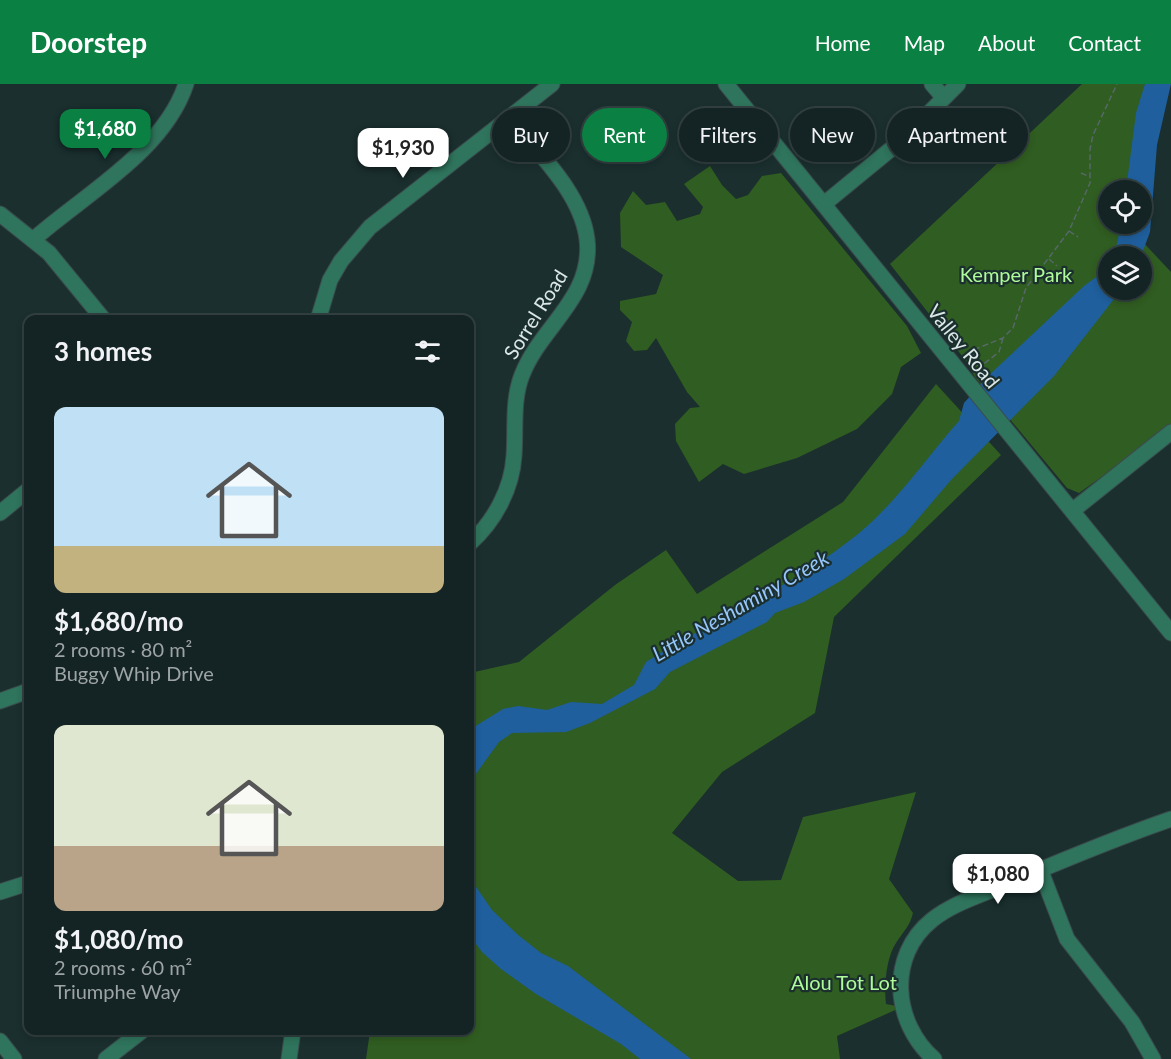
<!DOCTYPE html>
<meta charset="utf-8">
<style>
:root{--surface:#142323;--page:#212f30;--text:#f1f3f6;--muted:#9da4a6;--line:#334041;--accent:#0b8043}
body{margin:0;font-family:Lato,sans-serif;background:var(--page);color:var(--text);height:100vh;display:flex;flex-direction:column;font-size:22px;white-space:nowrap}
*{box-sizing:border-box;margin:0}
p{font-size:20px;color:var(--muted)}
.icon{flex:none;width:33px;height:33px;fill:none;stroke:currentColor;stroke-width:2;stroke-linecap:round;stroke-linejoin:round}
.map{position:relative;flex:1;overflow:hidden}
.panel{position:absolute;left:24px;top:231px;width:450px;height:720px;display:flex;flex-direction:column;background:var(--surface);border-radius:12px;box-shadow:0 3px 9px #0003,0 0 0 2px var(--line)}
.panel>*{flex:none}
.guide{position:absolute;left:492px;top:24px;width:570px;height:54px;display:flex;gap:12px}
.controls{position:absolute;left:1098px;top:96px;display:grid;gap:12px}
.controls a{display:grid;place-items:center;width:54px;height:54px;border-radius:50%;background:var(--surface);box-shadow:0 3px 9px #0003,0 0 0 2px var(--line);font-size:30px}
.price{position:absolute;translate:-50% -51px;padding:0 14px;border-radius:12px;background:#fff;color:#222;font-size:20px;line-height:39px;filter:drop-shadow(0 2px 3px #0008)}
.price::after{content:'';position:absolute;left:50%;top:36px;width:18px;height:14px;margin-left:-9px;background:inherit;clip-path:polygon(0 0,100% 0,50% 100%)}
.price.on{background:var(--accent);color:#fff}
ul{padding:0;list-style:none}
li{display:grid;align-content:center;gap:12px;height:318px;padding:0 30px}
li span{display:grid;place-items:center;height:186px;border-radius:12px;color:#555}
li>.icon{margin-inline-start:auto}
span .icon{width:108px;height:108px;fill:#fffc;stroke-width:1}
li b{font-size:26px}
h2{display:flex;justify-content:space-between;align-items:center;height:72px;padding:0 30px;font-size:26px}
.pill{padding:0 21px;border-radius:27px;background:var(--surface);box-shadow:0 3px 9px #0003,0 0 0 2px var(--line);font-size:21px;line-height:54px}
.pill.on{background:var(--accent);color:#fff}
header{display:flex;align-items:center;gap:36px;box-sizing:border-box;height:84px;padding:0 30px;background:var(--accent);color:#fff}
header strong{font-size:28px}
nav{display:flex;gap:33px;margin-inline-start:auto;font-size:21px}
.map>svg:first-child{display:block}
.green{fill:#305d21;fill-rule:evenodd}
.water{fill:#1f5f9d}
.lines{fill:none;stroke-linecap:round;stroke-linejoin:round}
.minor-casing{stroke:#3a4d4d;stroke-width:17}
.path{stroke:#566868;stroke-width:1.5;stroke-dasharray:6 3;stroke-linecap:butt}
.minor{stroke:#2f745c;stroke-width:15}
.labels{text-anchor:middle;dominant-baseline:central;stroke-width:4.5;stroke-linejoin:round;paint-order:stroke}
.park-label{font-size:20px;fill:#affb99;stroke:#1b2f2f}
.street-label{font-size:20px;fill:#dce8e8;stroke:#1b2f2f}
.water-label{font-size:21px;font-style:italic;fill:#97c6fa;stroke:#1b2f2f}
</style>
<header>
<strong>Doorstep</strong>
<nav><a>Home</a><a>Map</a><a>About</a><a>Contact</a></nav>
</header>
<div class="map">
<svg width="1171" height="975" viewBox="0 0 1171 975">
<rect width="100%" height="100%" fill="#1b2f2f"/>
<!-- green -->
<path class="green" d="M 1082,0 L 1170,0 L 1158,23 L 1140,155 L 1171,188 L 1171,343 L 1079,409 L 1067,404 L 975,293 L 966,277 L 890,180 ZM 1108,106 L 1142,106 L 1142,140 L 1108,140 ZM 1108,172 L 1142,172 L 1142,206 L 1108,206 Z
M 710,82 L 722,101 L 736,115 L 748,111 L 762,92 L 781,89 L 907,242 L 921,269 L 901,283 L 892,310 L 857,345 L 797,374 L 744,390 L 723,380 L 699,398 L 676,357 L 675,340 L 690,324 L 700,323 L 687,308 L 656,254 L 647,266 L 634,267 L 626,257 L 632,238 L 620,226 L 620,217 L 656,210 L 663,191 L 621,163 L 620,129 L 633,107 L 646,121 L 665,118 L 677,137 L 700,130 L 703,123 L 684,100 Z
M 936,300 L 1001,371 L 834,533 L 815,629 L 722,688 L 672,749 L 738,797 L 781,796 L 803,733 L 916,708 L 889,795 L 913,829 C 910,842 903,848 896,859 C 886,874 884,902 886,920 L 902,923 L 837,952 L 840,975 L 366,975 L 370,947 L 470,946 L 470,589 L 519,578 L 615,501 L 666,466 L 697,510 L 843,418 Z"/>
<!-- water -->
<path class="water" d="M 1145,0 L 1171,0 L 1157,61 L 1150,148 L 1141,172 L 1111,172 L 1117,160 L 1121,140 L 1142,140 L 1142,106 L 1126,106 L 1136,29 Z
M 1108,177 L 1108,206 L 1121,206 L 1054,292 L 951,396 L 905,450 L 844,495 L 804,518 L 775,529 L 767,538 L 670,588 L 655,605 L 590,639 L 566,648 L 512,649 L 499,658 L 470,698 L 470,649 L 474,643 L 503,625 L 518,622 L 547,626 L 571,618 L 602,620 L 634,601 L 646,578 C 716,534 794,502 858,450 C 897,418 926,374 959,337 L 964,319 L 987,293 L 1084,202 L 1103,188 Z
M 470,794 L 492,826 L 517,850 L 541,869 L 568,882 L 691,975 L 640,975 L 621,960 L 536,910 L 501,885 L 482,868 L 470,852 Z"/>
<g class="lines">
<defs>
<path id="minor" d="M 726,0 L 1171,549
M 932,0 L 944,14
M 824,120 L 902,56 L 958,0
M 0,130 L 49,169 L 104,236
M 34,155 C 85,110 164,67 186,0
M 318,236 L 330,196 L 341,177 L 370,143 L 552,0
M 1072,427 L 1171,348
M 0,429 L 28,406
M 470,459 C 494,438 512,405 514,372 C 516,345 512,316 522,291 C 541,242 594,213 587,155 C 581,108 537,68 509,33
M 0,617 L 28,607
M 1040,785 L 1067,855 L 1132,938 L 1153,975
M 0,808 L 28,799
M 0,957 L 14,975
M 106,975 L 143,946
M 289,975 L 293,946
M 934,975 C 893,939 887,872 932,836 C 952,820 978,812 1002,802 C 1058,778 1113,755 1171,735"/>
</defs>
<!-- minor casing -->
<use href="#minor" class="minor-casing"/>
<!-- path -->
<path class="path" d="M 1081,89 L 1090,93
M 1069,147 L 1078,153
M 1049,175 L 1057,182
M 1003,254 L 999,268 L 981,282 L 976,281 L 968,273 L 978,264 L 1003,254 L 1013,244 L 1026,204 L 1069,147 L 1090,99 L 1090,65 L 1093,51 L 1117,0"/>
<!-- minor -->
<use href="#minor" class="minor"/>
</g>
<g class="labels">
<!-- park labels -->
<g class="park-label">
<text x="1016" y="190">Kemper Park</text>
<text x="844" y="898">Alou Tot Lot</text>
</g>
<!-- street labels -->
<g class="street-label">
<text transform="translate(535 230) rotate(-58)">Sorrel Road</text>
<text transform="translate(964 262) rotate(51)">Valley Road</text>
</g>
<!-- water labels -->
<g class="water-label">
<text transform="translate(740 521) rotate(-30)">Little Neshaminy Creek</text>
</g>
</g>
</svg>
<div class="controls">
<a><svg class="icon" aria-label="locate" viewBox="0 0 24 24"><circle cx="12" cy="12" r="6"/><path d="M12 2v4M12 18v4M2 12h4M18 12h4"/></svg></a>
<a><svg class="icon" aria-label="layers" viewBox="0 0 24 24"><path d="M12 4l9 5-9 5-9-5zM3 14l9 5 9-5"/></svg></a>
</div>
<b class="price on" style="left:105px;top:76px">$1,680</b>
<b class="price" style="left:403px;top:95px">$1,930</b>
<b class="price" style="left:998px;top:821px">$1,080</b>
<div class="guide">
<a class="pill">Buy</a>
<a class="pill on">Rent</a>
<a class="pill">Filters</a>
<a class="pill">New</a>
<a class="pill">Apartment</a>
</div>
<section class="panel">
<h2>3 homes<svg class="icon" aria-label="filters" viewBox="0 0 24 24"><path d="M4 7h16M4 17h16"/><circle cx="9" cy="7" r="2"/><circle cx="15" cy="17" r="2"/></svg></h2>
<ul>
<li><span style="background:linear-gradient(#bfe0f5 75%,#c2b280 0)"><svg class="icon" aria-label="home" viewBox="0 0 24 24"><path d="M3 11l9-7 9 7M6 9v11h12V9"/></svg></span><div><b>$1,680/mo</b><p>2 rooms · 80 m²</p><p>Buggy Whip Drive</p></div></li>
<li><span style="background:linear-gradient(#dfe7d0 65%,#b9a48a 0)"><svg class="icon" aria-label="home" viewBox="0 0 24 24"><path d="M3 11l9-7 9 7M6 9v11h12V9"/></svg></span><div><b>$1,080/mo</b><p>2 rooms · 60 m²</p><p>Triumphe Way</p></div></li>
</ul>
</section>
</div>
